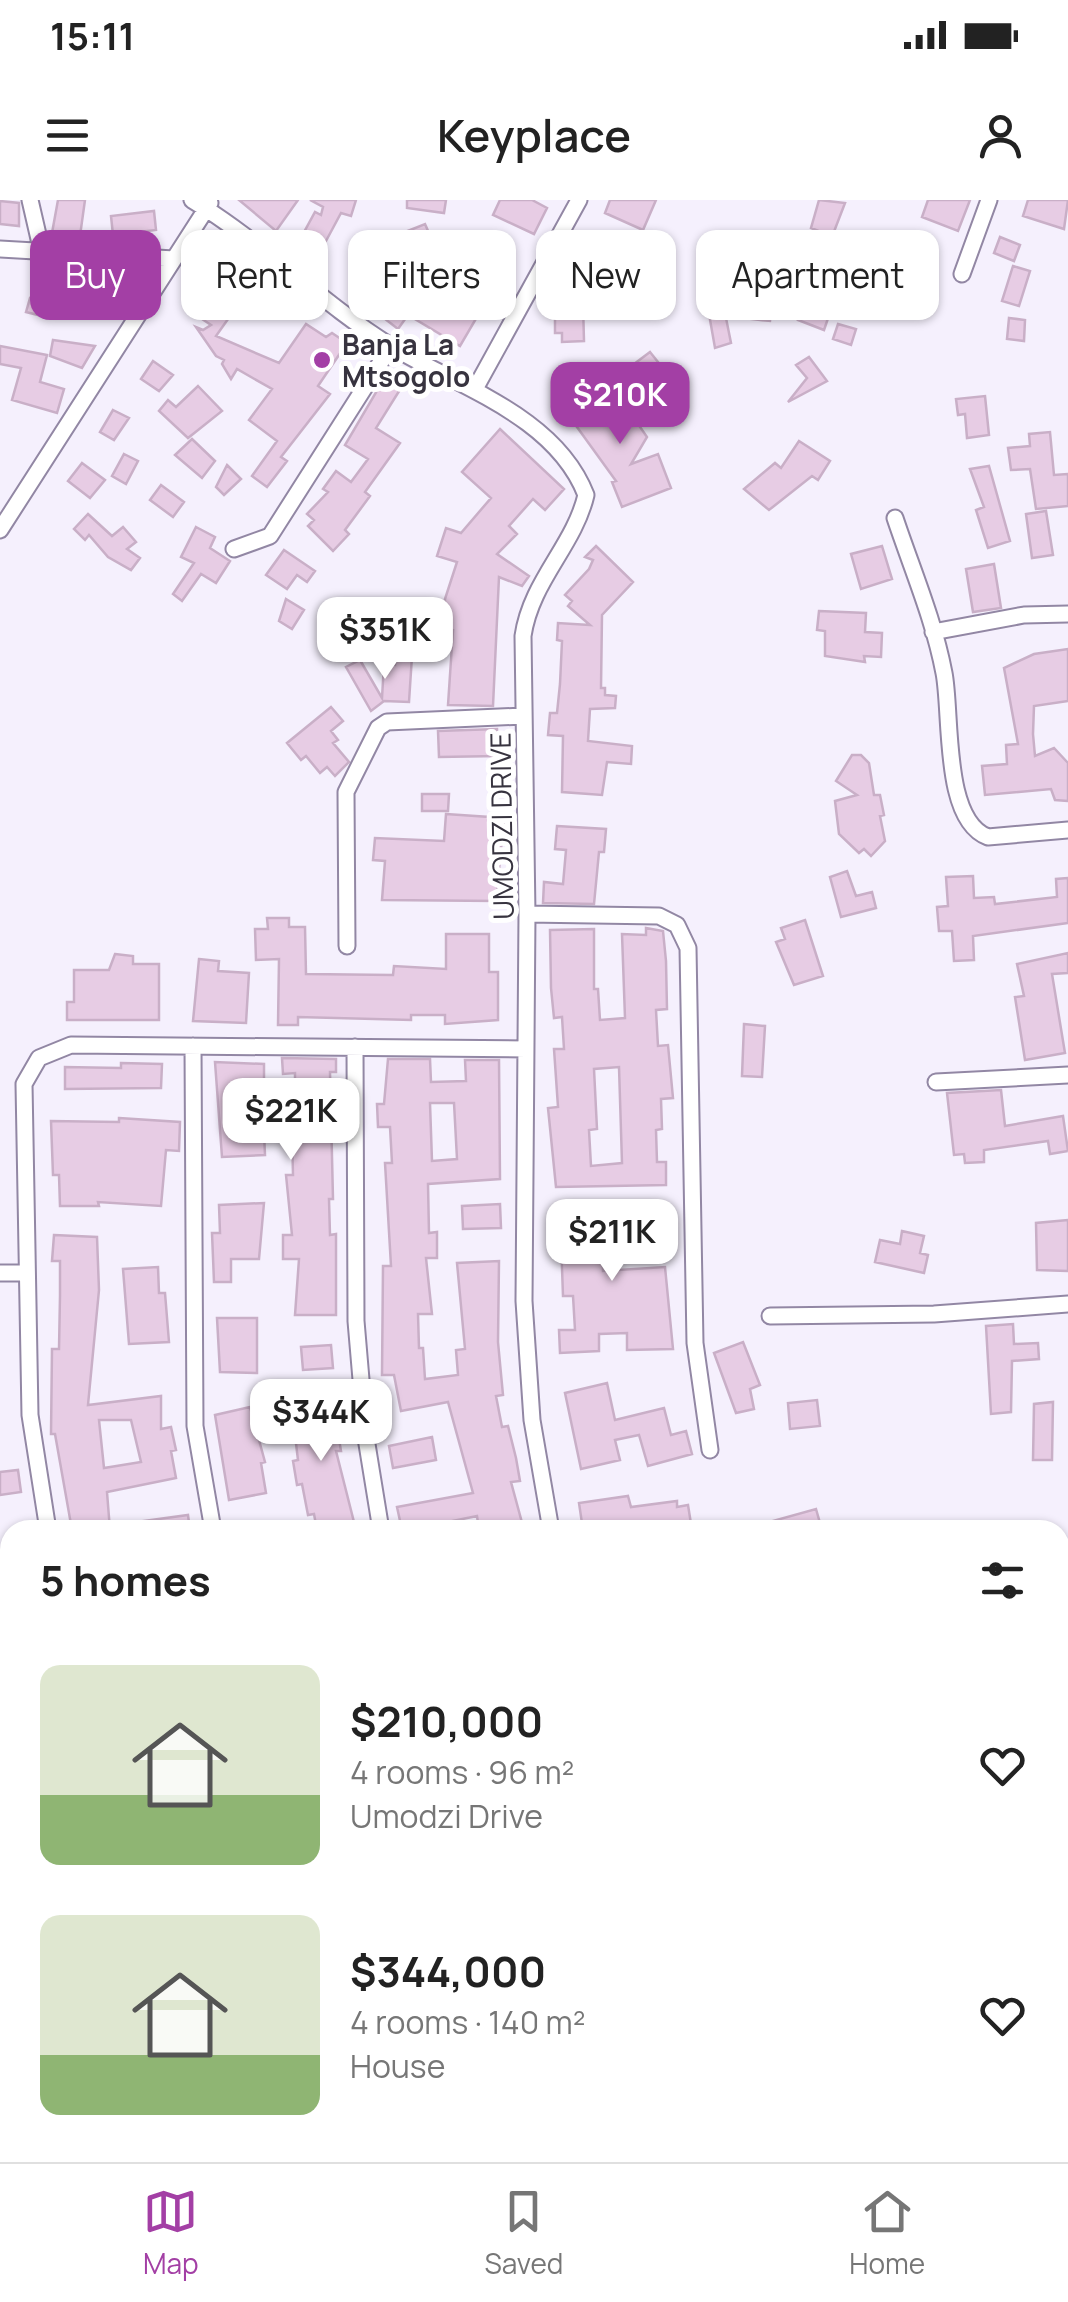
<!DOCTYPE html>
<meta charset="utf-8">
<style>
:root{--surface:#fff;--page:#f6f6f6;--text:#222;--muted:#767676;--line:#e0e0e0;--accent:#a33fa5}
body{margin:0;font-family:Manrope,sans-serif;background:var(--page);color:var(--text);height:100vh;display:flex;flex-direction:column;font-size:38px;white-space:nowrap}
*{box-sizing:border-box;margin:0}
p{font-size:32px;color:var(--muted)}
.icon{flex:none;width:55px;height:55px;fill:none;stroke:currentColor;stroke-width:2;stroke-linecap:round;stroke-linejoin:round}
.map{position:relative;flex:1;overflow:hidden}
.panel{position:absolute;left:0px;top:1320px;width:1070px;height:642px;display:flex;flex-direction:column;background:var(--surface);border-radius:30px 30px 0 0;box-shadow:0 2px 8px #0004}
.panel>*{flex:none}
.guide{position:absolute;left:30px;top:30px;width:1010px;height:90px;display:flex;gap:20px}
.price{position:absolute;translate:-50% -85px;padding:0 22px;border-radius:20px;background:#fff;color:#222;font-size:32px;line-height:65px;filter:drop-shadow(0 2px 5px #0008)}
.price::after{content:'';position:absolute;left:50%;top:60px;width:30px;height:22px;margin-left:-15px;background:inherit;clip-path:polygon(0 0,100% 0,50% 100%)}
.price.selected{background:var(--accent);color:#fff}
ul{padding:0;list-style:none}
li{display:flex;align-items:center;gap:30px;height:250px;padding:0 40px}
li span{display:grid;place-items:center;flex:none;width:280px;height:200px;border-radius:20px;color:#555}
li>.icon{margin-inline-start:auto}
span .icon{width:120px;height:120px;fill:#fffc;stroke-width:1}
li b{font-size:42px}
h2{display:flex;justify-content:space-between;align-items:center;height:120px;padding:0 40px;font-size:42px}
.pill{padding:0 35px;border-radius:20px;background:var(--surface);box-shadow:0 2px 8px #0004;font-size:35px;line-height:90px}
.pill.selected{background:var(--accent);color:#fff}
.status{display:flex;justify-content:space-between;align-items:center;height:70px;padding:0 50px;background:var(--surface);direction:ltr}
.status svg{height:28px;fill:currentColor}
header{display:flex;justify-content:space-between;align-items:center;height:130px;padding:0 40px;background:var(--surface);font-size:45px;font-weight:600}
.dock{display:flex;justify-content:space-around;align-items:center;height:140px;border-top:2px solid var(--line);background:var(--surface);font-size:28px;color:var(--muted)}
.dock a{display:grid;justify-items:center;gap:5px}
.dock .selected{color:var(--accent)}
.map>svg:first-child{display:block}
.green{fill:#b8ccbf}
.building{fill:#e7cce4;stroke:#c9afc7;stroke-width:2.5;fill-rule:evenodd}
.lines{fill:none;stroke-linecap:round;stroke-linejoin:round}
.minor-casing{stroke:#9287a4;stroke-width:19}
.minor{stroke:#fff;stroke-width:15}
.poi-dot{fill:#a33fa5;stroke:#fff;stroke-width:4}
.labels{text-anchor:middle;dominant-baseline:central;stroke-width:10;stroke-linejoin:round;paint-order:stroke}
.poi-label{font-size:28px;font-weight:bold;fill:#37333f;stroke:#fff;text-anchor:start}
.street-label{font-size:28px;fill:#37333f;stroke:#fff}
</style>
<div class="status"><b>15:11</b><svg viewBox="0 0 49 12"><path d="M0 12V9h3v3zM5 12V6h3v6zM10 12V3h3v9zM15 12V0h3v12zM26 1h20v11H26zM47 4h2v5h-2z"/></svg></div>
<header><svg class="icon" aria-label="menu" viewBox="0 0 24 24"><path d="M4 6h16M4 12h16M4 18h16"/></svg>Keyplace<svg class="icon" aria-label="person" viewBox="0 0 24 24"><circle cx="12" cy="8" r="4"/><path d="M4 21q1-7 8-7t8 7"/></svg></header>
<div class="map">
<svg width="1068" height="1962" viewBox="0 0 1068 1962">
<rect width="100%" height="100%" fill="#f5f0fd"/>
<!-- green -->
<path class="green" d="M 274,1953 L 430,1953 L 425,1962 L 283,1962 Z"/>
<!-- building -->
<path class="building" d="M 58,0 L 85,0 L 80,36 L 52,33 Z
M 239,0 L 298,0 L 276,31 Z
M 310,0 L 356,0 L 351,16 L 341,13 L 319,54 L 297,45 L 315,12 L 321,15 L 323,7 Z
M 407,0 L 446,0 L 444,13 L 407,8 Z
M 500,0 L 532,0 L 547,8 L 534,34 L 493,15 Z
M 610,0 L 656,0 L 643,30 L 605,13 Z
M 819,0 L 845,3 L 830,42 L 851,51 L 824,130 L 798,120 L 806,101 L 800,97 L 806,79 L 810,81 L 822,55 L 813,52 L 821,32 L 811,28 Z
M 928,0 L 970,0 L 958,31 L 922,17 Z
M 1028,0 L 1068,0 L 1064,29 L 1023,16 Z
M 0,1 L 19,3 L 19,26 L 0,24 Z
M 154,11 L 156,30 L 113,35 L 111,16 Z
M 425,24 L 439,56 L 413,66 L 400,34 Z
M 1000,37 L 1020,45 L 1014,61 L 994,53 Z
M 371,42 L 403,70 L 397,72 L 435,100 L 440,93 L 463,106 L 479,83 L 502,98 L 490,116 L 481,110 L 460,146 L 408,115 L 398,129 L 380,115 L 398,92 L 396,87 L 360,55 Z
M 224,44 L 261,75 L 246,95 L 227,83 L 215,102 L 195,89 Z
M 646,45 L 652,102 L 616,105 L 611,48 Z
M 735,48 L 754,51 L 755,74 L 738,78 Z
M 921,50 L 936,55 L 920,115 L 893,110 L 896,71 L 912,74 Z
M 1013,66 L 1030,71 L 1019,106 L 1002,101 Z
M 43,91 L 57,95 L 50,118 L 26,112 L 30,98 L 40,101 Z
M 754,94 L 773,95 L 770,121 L 751,119 Z
M 204,103 L 224,117 L 233,112 L 216,136 L 279,163 L 306,124 L 326,137 L 332,133 L 347,143 L 318,186 L 330,194 L 281,257 L 287,261 L 267,287 L 252,276 L 277,241 L 249,220 L 272,189 L 237,169 L 231,179 L 222,164 L 224,160 L 216,156 L 196,127 L 203,130 L 211,125 L 196,115 Z
M 555,104 L 583,104 L 584,141 L 562,142 L 562,133 L 555,133 Z
M 716,104 L 725,113 L 731,143 L 715,148 L 709,114 L 716,113 Z
M 1009,118 L 1025,120 L 1024,141 L 1007,139 Z
M 838,124 L 856,129 L 851,145 L 833,139 Z
M 53,140 L 95,146 L 82,168 L 50,156 Z
M 0,146 L 47,155 L 40,182 L 64,189 L 57,213 L 12,200 L 21,168 L 0,164 Z
M 650,152 L 662,167 L 646,180 L 634,164 Z
M 809,157 L 827,181 L 788,202 L 807,178 L 796,165 Z
M 153,161 L 173,175 L 159,191 L 141,179 Z
M 385,177 L 401,188 L 376,228 L 400,243 L 365,292 L 370,296 L 345,330 L 349,334 L 333,351 L 308,326 L 314,320 L 307,314 L 328,292 L 323,289 L 336,271 L 351,282 L 368,259 L 345,245 Z
M 615,182 L 623,211 L 627,208 L 647,237 L 631,264 L 658,254 L 671,288 L 622,307 L 612,282 L 616,281 L 569,216 Z
M 198,186 L 222,211 L 188,238 L 159,211 L 168,200 L 176,207 Z
M 985,196 L 989,235 L 967,238 L 965,214 L 958,215 L 956,199 Z
M 113,210 L 129,218 L 114,240 L 100,232 Z
M 500,229 L 564,289 L 545,310 L 533,299 L 509,326 L 517,334 L 497,354 L 529,376 L 522,386 L 499,377 L 493,506 L 448,505 L 453,430 L 444,429 L 445,399 L 457,362 L 437,356 L 446,328 L 461,333 L 491,298 L 462,272 Z
M 1050,232 L 1054,275 L 1068,274 L 1068,306 L 1036,309 L 1030,269 L 1011,270 L 1008,248 L 1030,246 L 1029,234 Z
M 192,239 L 215,261 L 202,278 L 175,255 Z
M 799,241 L 830,261 L 818,280 L 812,276 L 769,310 L 744,289 L 775,263 L 781,268 Z
M 124,254 L 138,261 L 126,284 L 112,276 Z
M 82,263 L 105,280 L 90,298 L 68,281 Z
M 227,265 L 241,279 L 224,295 L 216,287 Z
M 989,266 L 1010,341 L 988,348 L 976,310 L 984,307 L 970,269 Z
M 161,285 L 184,302 L 173,317 L 150,300 Z
M 1046,311 L 1053,355 L 1032,358 L 1026,314 Z
M 88,314 L 112,336 L 123,327 L 136,342 L 127,349 L 140,358 L 131,370 L 108,357 L 89,335 L 85,340 L 74,329 Z
M 196,327 L 215,337 L 210,348 L 230,361 L 216,383 L 201,374 L 182,401 L 173,394 L 194,363 L 181,357 Z
M 596,346 L 633,382 L 602,415 L 601,488 L 605,488 L 605,495 L 616,496 L 615,508 L 590,509 L 588,541 L 632,546 L 631,564 L 607,562 L 602,595 L 562,592 L 563,536 L 548,535 L 550,513 L 557,513 L 560,484 L 562,441 L 557,440 L 558,423 L 590,425 L 568,406 L 572,401 L 565,395 L 589,369 L 593,360 L 585,357 Z
M 882,346 L 892,379 L 861,389 L 851,354 Z
M 284,350 L 315,371 L 307,382 L 297,375 L 287,389 L 266,375 Z
M 994,364 L 1001,408 L 973,412 L 966,369 Z
M 286,399 L 304,410 L 292,429 L 279,421 Z
M 819,411 L 866,413 L 865,432 L 882,433 L 881,457 L 864,456 L 865,462 L 825,456 L 825,431 L 817,430 Z
M 1068,449 L 1068,501 L 1034,506 L 1033,534 L 1035,556 L 1054,548 L 1068,563 L 1068,601 L 1055,600 L 1051,589 L 985,595 L 982,566 L 1007,564 L 1006,545 L 1018,544 L 1004,468 L 1034,454 Z
M 396,455 L 412,456 L 409,502 L 384,501 L 371,511 L 346,467 L 360,460 L 382,498 L 384,464 L 395,465 Z
M 331,507 L 343,521 L 331,531 L 338,540 L 333,543 L 349,562 L 335,576 L 327,567 L 320,573 L 306,556 L 301,560 L 287,543 Z
M 497,529 L 498,556 L 439,557 L 438,531 Z
M 852,555 L 861,555 L 869,563 L 874,595 L 880,595 L 884,615 L 880,616 L 885,641 L 871,656 L 864,649 L 859,653 L 839,634 L 835,601 L 857,595 L 836,581 Z
M 422,594 L 449,594 L 448,611 L 422,611 Z
M 446,614 L 504,618 L 496,701 L 382,700 L 385,661 L 373,660 L 375,638 L 444,641 Z
M 557,626 L 606,629 L 604,652 L 599,652 L 594,704 L 543,703 L 544,682 L 563,684 L 566,650 L 555,649 Z
M 847,671 L 856,696 L 872,692 L 876,708 L 841,717 L 830,677 Z
M 973,676 L 974,698 L 994,697 L 995,704 L 1057,697 L 1056,679 L 1068,678 L 1068,723 L 973,736 L 974,760 L 954,761 L 952,731 L 939,731 L 937,707 L 948,706 L 946,677 Z
M 267,718 L 289,718 L 289,727 L 305,727 L 306,774 L 393,775 L 394,766 L 446,769 L 446,734 L 489,734 L 489,772 L 498,772 L 498,820 L 445,824 L 445,815 L 411,815 L 411,820 L 298,817 L 298,825 L 278,825 L 279,759 L 256,760 L 255,729 L 268,729 Z
M 805,720 L 823,776 L 794,785 L 776,742 L 785,739 L 781,728 Z
M 646,728 L 663,731 L 666,761 L 667,809 L 656,810 L 658,846 L 668,845 L 673,898 L 661,899 L 662,929 L 656,930 L 657,962 L 666,962 L 666,985 L 556,987 L 548,908 L 558,907 L 554,849 L 564,849 L 562,817 L 554,818 L 551,788 L 550,730 L 594,729 L 594,789 L 598,789 L 600,820 L 625,818 L 622,734 L 646,735 ZM 619,867 L 622,963 L 591,966 L 589,930 L 597,929 L 594,869 Z
M 1068,753 L 1068,773 L 1052,774 L 1065,853 L 1025,860 L 1015,797 L 1024,796 L 1017,764 Z
M 115,754 L 133,756 L 133,764 L 159,764 L 159,820 L 67,820 L 67,802 L 74,802 L 74,770 L 109,770 Z
M 199,759 L 219,761 L 218,771 L 249,773 L 246,823 L 193,821 Z
M 744,824 L 765,826 L 762,877 L 742,876 Z
M 282,858 L 336,859 L 336,872 L 330,872 L 333,999 L 329,999 L 330,1035 L 336,1034 L 336,1115 L 295,1115 L 299,1059 L 283,1059 L 283,1035 L 292,1035 L 286,975 L 293,975 L 292,931 L 264,932 L 265,955 L 222,957 L 215,862 L 264,864 L 264,909 L 295,908 L 295,873 L 283,874 Z
M 388,859 L 430,859 L 431,882 L 466,881 L 465,860 L 499,860 L 500,979 L 428,984 L 429,1033 L 437,1032 L 437,1058 L 426,1058 L 432,1114 L 418,1114 L 419,1148 L 423,1148 L 425,1179 L 458,1175 L 456,1150 L 465,1149 L 457,1063 L 499,1061 L 498,1142 L 503,1195 L 496,1196 L 502,1227 L 508,1226 L 516,1258 L 520,1281 L 511,1282 L 524,1330 L 479,1330 L 477,1316 L 443,1323 L 445,1330 L 402,1330 L 397,1307 L 473,1293 L 448,1202 L 401,1211 L 394,1175 L 382,1175 L 383,1066 L 391,1066 L 385,963 L 392,963 L 390,927 L 378,927 L 377,904 L 384,904 ZM 430,903 L 454,903 L 457,959 L 432,961 Z
M 121,863 L 162,864 L 161,888 L 65,889 L 65,867 L 121,868 Z
M 1001,890 L 1005,926 L 1063,916 L 1068,951 L 1050,954 L 1048,941 L 984,950 L 984,962 L 965,963 L 964,954 L 954,955 L 947,893 Z
M 119,918 L 180,922 L 179,951 L 166,950 L 161,1006 L 98,1002 L 99,1006 L 60,1006 L 59,975 L 53,975 L 51,921 L 119,922 Z
M 264,1003 L 259,1059 L 231,1059 L 231,1082 L 214,1082 L 212,1033 L 220,1033 L 219,1005 Z
M 500,1004 L 501,1028 L 463,1029 L 462,1006 Z
M 659,1009 L 659,1037 L 602,1037 L 603,1071 L 665,1067 L 673,1149 L 627,1150 L 627,1133 L 599,1134 L 599,1151 L 560,1153 L 559,1130 L 575,1130 L 573,1096 L 563,1096 L 561,1040 L 555,1041 L 554,1016 Z
M 1068,1020 L 1068,1071 L 1037,1070 L 1036,1023 Z
M 902,1031 L 924,1036 L 920,1053 L 928,1055 L 924,1073 L 875,1062 L 880,1040 L 900,1044 Z
M 54,1035 L 97,1037 L 99,1090 L 88,1205 L 161,1196 L 161,1229 L 171,1227 L 176,1250 L 171,1251 L 176,1278 L 107,1292 L 110,1330 L 72,1330 L 55,1234 L 51,1234 L 52,1149 L 59,1149 L 60,1096 L 60,1061 L 52,1061 ZM 99,1220 L 131,1220 L 141,1262 L 104,1268 Z
M 158,1067 L 159,1093 L 165,1093 L 169,1142 L 129,1144 L 123,1069 Z
M 217,1118 L 257,1118 L 257,1173 L 220,1172 Z
M 1013,1124 L 1014,1144 L 1038,1143 L 1039,1159 L 1012,1161 L 1011,1212 L 991,1214 L 986,1126 Z
M 743,1142 L 760,1185 L 750,1189 L 754,1209 L 736,1213 L 714,1153 Z
M 331,1145 L 333,1168 L 303,1170 L 301,1147 Z
M 607,1183 L 615,1220 L 664,1208 L 671,1235 L 686,1231 L 692,1254 L 648,1266 L 639,1235 L 615,1240 L 620,1260 L 581,1269 L 565,1193 Z
M 332,1197 L 341,1251 L 336,1251 L 356,1330 L 317,1330 L 314,1314 L 308,1315 L 302,1284 L 297,1285 L 293,1261 L 298,1260 L 291,1202 Z
M 817,1200 L 820,1226 L 790,1229 L 788,1203 Z
M 1053,1202 L 1052,1260 L 1033,1260 L 1034,1204 Z
M 250,1207 L 265,1262 L 261,1263 L 266,1293 L 229,1300 L 215,1215 Z
M 432,1237 L 436,1260 L 393,1268 L 389,1246 Z
M 18,1270 L 21,1292 L 0,1295 L 0,1272 Z
M 628,1296 L 631,1307 L 677,1301 L 677,1307 L 688,1305 L 692,1330 L 583,1330 L 579,1303 Z
M 816,1309 L 822,1330 L 755,1330 L 755,1326 Z
M 188,1315 L 190,1330 L 136,1330 L 136,1322 Z"/>
<g class="lines">
<defs>
<path id="minor" d="M 30,0 L 42,52
M 192,0 C 262,42 320,102 389,145 C 456,186 555,215 586,295 C 574,346 531,381 523,436 L 527,714 L 524,1101 L 532,1220 L 551,1330
M 0,49 L 174,59
M 962,74 L 989,0
M 475,189 L 579,0
M 895,318 C 912,369 934,420 944,473 C 952,513 942,620 988,637 L 1068,630
M 0,330 L 210,3
M 234,349 L 270,336 L 391,146
M 933,432 L 1024,415 L 1068,414
M 527,714 L 659,716 L 677,725 L 688,748 L 695,1143 L 710,1250
M 347,746 L 346,592 L 378,528 L 387,522 L 524,516
M 193,846 L 195,1226 L 213,1330
M 355,847 L 356,1121 L 366,1238 L 381,1330
M 936,882 L 1068,875
M 0,1073 L 27,1073
M 770,1116 L 934,1114 L 1068,1104
M 48,1330 L 30,1215 L 24,884 L 39,858 L 71,845 L 526,849
M 0,1529 L 10,1545
M 174,1952 L 177,1962
M 449,1962 L 454,1952"/>
</defs>
<!-- minor casing -->
<use href="#minor" class="minor-casing"/>
<!-- minor -->
<use href="#minor" class="minor"/>
</g>
<!-- markers -->
<circle class="poi-dot" cx="322" cy="160" r="10"/>
<g class="labels">
<!-- poi labels -->
<g class="poi-label">
<text x="342" y="144">Banja La<tspan x="342" dy="32">Mtsogolo</tspan></text>
</g>
<!-- street labels -->
<g class="street-label">
<text transform="translate(501 626) rotate(-91)">UMODZI DRIVE</text>
</g>
</g>
</svg>
<b class="price selected" style="left:620px;top:247px">$210K</b>
<b class="price" style="left:385px;top:482px">$351K</b>
<b class="price" style="left:291px;top:963px">$221K</b>
<b class="price" style="left:612px;top:1084px">$211K</b>
<b class="price" style="left:321px;top:1264px">$344K</b>
<div class="guide">
<a class="pill selected">Buy</a>
<a class="pill">Rent</a>
<a class="pill">Filters</a>
<a class="pill">New</a>
<a class="pill">Apartment</a>
</div>
<section class="panel">
<h2>5 homes<svg class="icon" aria-label="filters" viewBox="0 0 24 24"><path d="M4 7h16M4 17h16"/><circle cx="9" cy="7" r="2"/><circle cx="15" cy="17" r="2"/></svg></h2>
<ul>
<li><span style="background:linear-gradient(#dfe7d0 65%,#8fb573 0)"><svg class="icon" aria-label="home" viewBox="0 0 24 24"><path d="M3 11l9-7 9 7M6 9v11h12V9"/></svg></span><div><b>$210,000</b><p>4 rooms · 96 m²</p><p>Umodzi Drive</p></div><svg class="icon" aria-label="heart" viewBox="0 0 24 24"><path d="M12 20l-8-8c-3-5 5-10 8-4 3-6 11-1 8 4z"/></svg></li>
<li><span style="background:linear-gradient(#dfe7d0 70%,#8fb573 0)"><svg class="icon" aria-label="home" viewBox="0 0 24 24"><path d="M3 11l9-7 9 7M6 9v11h12V9"/></svg></span><div><b>$344,000</b><p>4 rooms · 140 m²</p><p>House</p></div><svg class="icon" aria-label="heart" viewBox="0 0 24 24"><path d="M12 20l-8-8c-3-5 5-10 8-4 3-6 11-1 8 4z"/></svg></li>
</ul>
</section>
</div>
<nav class="dock">
<a class="selected"><svg class="icon" aria-label="map" viewBox="0 0 24 24"><path d="M3 6l6-2 6 2 6-2v14l-6 2-6-2-6 2zM9 4v14M15 6v14"/></svg>Map</a>
<a><svg class="icon" aria-label="saved" viewBox="0 0 24 24"><path d="M7 4h10v16l-5-4-5 4z"/></svg>Saved</a>
<a><svg class="icon" aria-label="home" viewBox="0 0 24 24"><path d="M3 11l9-7 9 7M6 9v11h12V9"/></svg>Home</a>
</nav>
